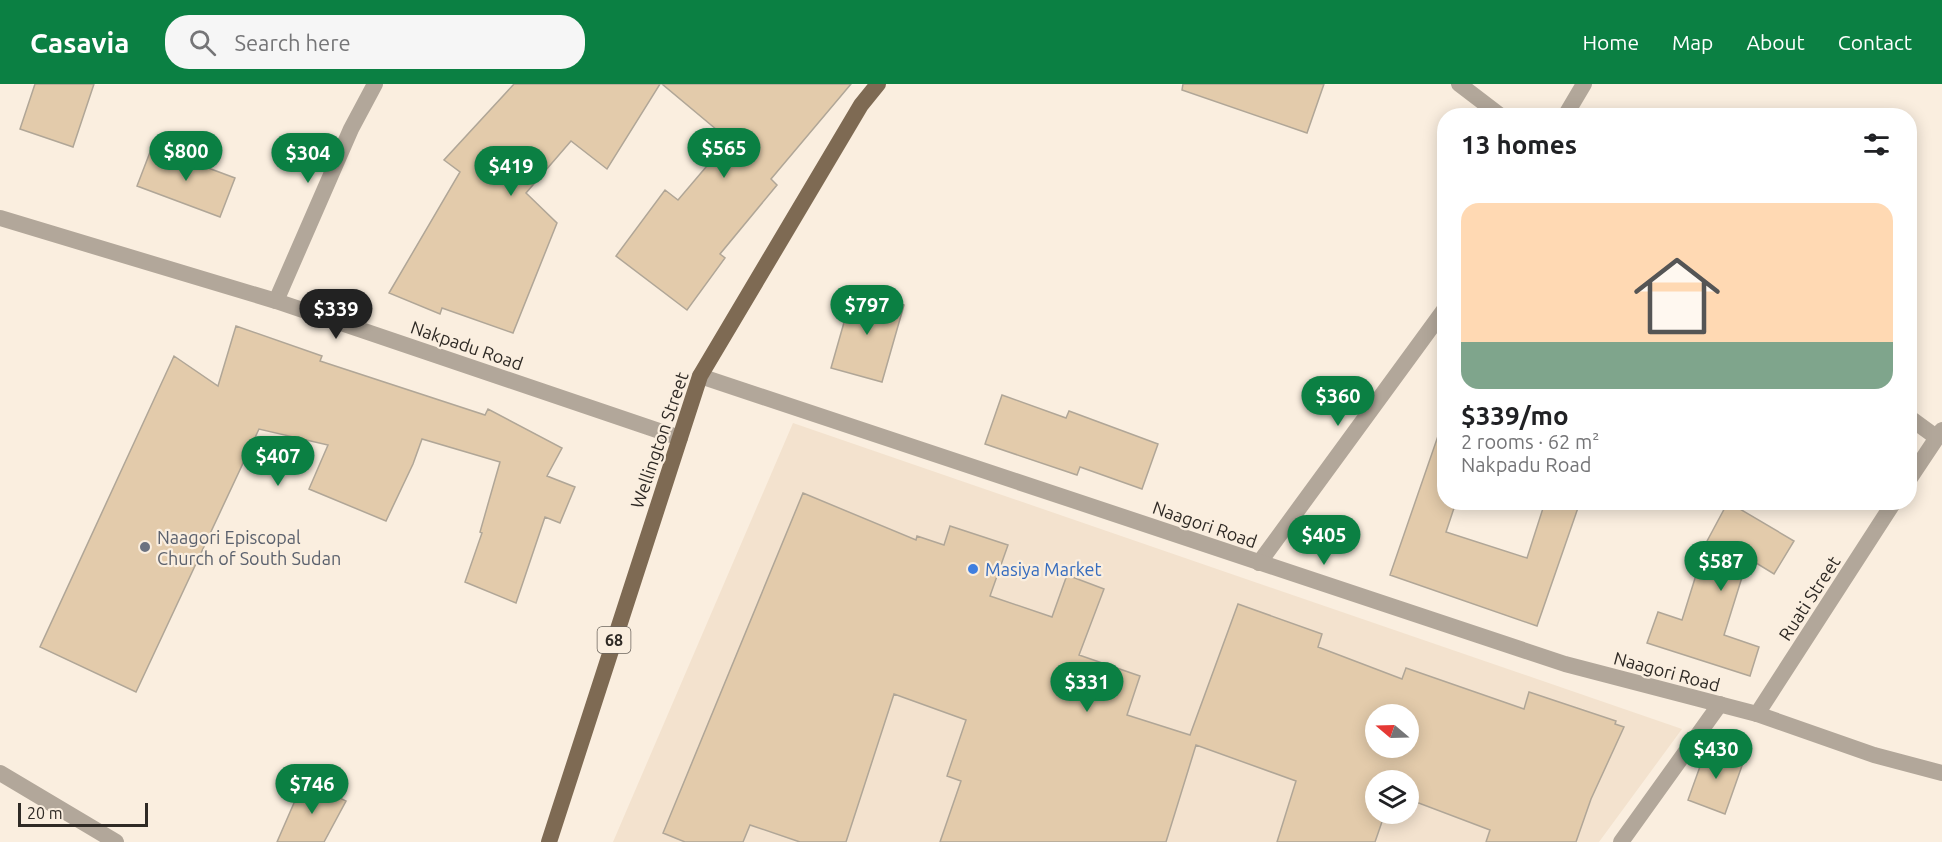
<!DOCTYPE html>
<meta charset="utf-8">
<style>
:root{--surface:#fff;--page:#f6f6f6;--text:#202124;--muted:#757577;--line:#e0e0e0;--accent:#0b8043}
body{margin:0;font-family:Ubuntu,sans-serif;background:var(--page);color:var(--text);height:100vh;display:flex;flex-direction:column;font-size:22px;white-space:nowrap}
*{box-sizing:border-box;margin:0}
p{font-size:20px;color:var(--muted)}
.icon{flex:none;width:33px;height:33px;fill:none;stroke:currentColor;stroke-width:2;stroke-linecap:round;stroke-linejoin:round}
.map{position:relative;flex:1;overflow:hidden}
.details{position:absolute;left:1437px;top:24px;width:480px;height:402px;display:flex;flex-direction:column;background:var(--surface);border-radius:24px;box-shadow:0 3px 15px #0003}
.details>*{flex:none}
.needle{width:39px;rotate:289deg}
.fabs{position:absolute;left:1365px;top:620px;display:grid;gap:12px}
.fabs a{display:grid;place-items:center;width:54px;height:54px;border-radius:50%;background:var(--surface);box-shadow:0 3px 15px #0003;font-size:30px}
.scale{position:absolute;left:18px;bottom:15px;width:130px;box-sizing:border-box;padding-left:6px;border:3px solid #2f2a25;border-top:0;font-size:16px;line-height:21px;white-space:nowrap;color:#2f2a25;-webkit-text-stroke:4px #faeedf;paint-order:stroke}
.price{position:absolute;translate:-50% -51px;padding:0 14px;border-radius:21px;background:var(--accent);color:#fff;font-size:20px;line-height:39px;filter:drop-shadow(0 2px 3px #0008)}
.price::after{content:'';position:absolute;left:50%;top:36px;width:18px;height:14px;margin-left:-9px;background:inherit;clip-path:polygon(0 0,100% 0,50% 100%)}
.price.current{background:#222;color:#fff}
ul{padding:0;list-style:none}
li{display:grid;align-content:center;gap:12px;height:318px;padding:0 24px}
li+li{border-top:2px solid var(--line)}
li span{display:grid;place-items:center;height:186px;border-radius:18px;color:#555}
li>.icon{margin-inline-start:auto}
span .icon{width:108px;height:108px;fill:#fffc;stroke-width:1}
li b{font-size:26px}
h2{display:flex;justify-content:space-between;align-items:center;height:72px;padding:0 24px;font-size:26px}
header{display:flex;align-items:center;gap:36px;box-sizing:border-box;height:84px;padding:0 30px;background:var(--accent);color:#fff}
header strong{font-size:28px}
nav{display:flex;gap:33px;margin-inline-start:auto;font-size:21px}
.search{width:420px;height:54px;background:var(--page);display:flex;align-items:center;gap:15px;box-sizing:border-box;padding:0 21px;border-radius:24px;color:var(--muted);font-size:22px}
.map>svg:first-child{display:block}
.built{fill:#f3e2ce;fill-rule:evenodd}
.building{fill:#e3cbab;stroke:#b0a697;stroke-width:1.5;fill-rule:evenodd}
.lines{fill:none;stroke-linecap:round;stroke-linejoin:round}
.minor{stroke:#b2a79a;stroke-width:16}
.tertiary{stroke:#b2a79a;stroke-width:16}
.primary{stroke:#7e6a53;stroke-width:16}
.worship-dot{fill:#6b7280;stroke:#faeedf;stroke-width:2}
.shop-dot{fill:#3f7fe0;stroke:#faeedf;stroke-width:2}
.labels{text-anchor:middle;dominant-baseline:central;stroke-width:4.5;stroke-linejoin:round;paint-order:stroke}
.shield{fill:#faeedf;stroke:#6c655d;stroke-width:1.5}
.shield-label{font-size:16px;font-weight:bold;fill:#2f2a25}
.street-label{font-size:18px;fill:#2f2a25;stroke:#faeedf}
.worship-label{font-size:18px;fill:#5b616d;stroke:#faeedf;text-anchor:start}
.shop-label{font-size:18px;fill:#366cbe;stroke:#faeedf;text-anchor:start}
</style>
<header>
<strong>Casavia</strong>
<div class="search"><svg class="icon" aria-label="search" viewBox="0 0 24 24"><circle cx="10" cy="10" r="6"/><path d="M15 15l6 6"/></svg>Search here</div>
<nav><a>Home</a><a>Map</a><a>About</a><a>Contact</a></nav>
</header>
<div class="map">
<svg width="1942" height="758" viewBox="0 0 1942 758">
<rect width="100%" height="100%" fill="#faeedf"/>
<!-- built -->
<path class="built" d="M 793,339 L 1682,645 L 1599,758 L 613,758 ZM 1376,630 L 1408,630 L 1408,663 L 1376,663 ZM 1376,696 L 1408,696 L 1408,729 L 1376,729 Z"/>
<!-- building -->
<path class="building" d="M 35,0 L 94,0 L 73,63 L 20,45 Z
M 514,0 L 660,0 L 607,85 L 571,57 L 526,109 L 557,139 L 513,249 L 442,224 L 440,230 L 389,209 L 460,88 L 444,76 Z
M 662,0 L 851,0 L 771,95 L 777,101 L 720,170 L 725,174 L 687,226 L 616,172 L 665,106 L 678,116 L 729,56 Z
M 1183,0 L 1324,0 L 1307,49 L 1182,6 Z
M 152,63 L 235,94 L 220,133 L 137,102 Z
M 853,207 L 904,221 L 882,298 L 831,284 Z
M 236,242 L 322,272 L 320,277 L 485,331 L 488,325 L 562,364 L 547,392 L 575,403 L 560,439 L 545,433 L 516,519 L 465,498 L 482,449 L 480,448 L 500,378 L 422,355 L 413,380 L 386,437 L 309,405 L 328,361 L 259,345 L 136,608 L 40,563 L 174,272 L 218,302 Z
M 1002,311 L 1066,334 L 1069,327 L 1158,360 L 1142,405 L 1080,383 L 1077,391 L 985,360 Z
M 1439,349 L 1444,350 L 1444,418 L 1456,418 L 1446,448 L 1527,474 L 1545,418 L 1580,418 L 1537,542 L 1390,491 Z
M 803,409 L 916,456 L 917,452 L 944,461 L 950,442 L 1008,461 L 990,512 L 1052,533 L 1067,491 L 1104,505 L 1079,571 L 1140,592 L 1127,631 L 1190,651 L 1238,520 L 1322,550 L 1318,563 L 1402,595 L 1406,584 L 1524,625 L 1529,608 L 1616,637 L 1615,640 L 1624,643 L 1591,715 L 1576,758 L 1486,758 L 1490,746 L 1408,715 L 1408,696 L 1376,696 L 1376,729 L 1385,729 L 1375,758 L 1277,758 L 1296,697 L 1196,661 L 1166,758 L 940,758 L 961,697 L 947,692 L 966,636 L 894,610 L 846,758 L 800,758 L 750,741 L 743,758 L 685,758 L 663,749 ZM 1376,630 L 1408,630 L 1408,663 L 1376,663 Z
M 1728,418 L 1794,457 L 1774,490 L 1748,474 L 1724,551 L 1759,563 L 1750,592 L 1647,559 L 1658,528 L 1682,536 L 1706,459 Z
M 1707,663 L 1744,676 L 1725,730 L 1688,716 Z
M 304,696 L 346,717 L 324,758 L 277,758 Z"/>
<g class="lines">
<!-- minor -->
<path class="minor" d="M 1459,0 L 1501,32
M 1565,32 L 1584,0
M 276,217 L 351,45 L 375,0
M 1910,334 L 1936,353
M 1910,394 L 1942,346
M 1259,479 L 1444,226
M 1757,630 L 1894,418
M 0,689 L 116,758
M 1621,758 L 1720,620"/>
<!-- tertiary -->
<path class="tertiary" d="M 0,134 L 276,217 L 680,354
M 700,292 L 1565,580 L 1757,630 L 1874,671 L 1942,689"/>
<!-- primary -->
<path class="primary" d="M 549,758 L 700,292 L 861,21 L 878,0"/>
</g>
<!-- markers -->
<circle class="worship-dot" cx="145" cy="463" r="6"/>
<circle class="shop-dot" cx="973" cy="485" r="6"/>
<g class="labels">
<!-- shield labels -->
<rect class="shield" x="597.5" y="543" width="33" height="26" rx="4.5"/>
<g class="shield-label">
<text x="614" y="556">68</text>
</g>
<!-- street labels -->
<g class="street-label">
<text transform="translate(467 261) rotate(19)">Nakpadu Road</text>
<text transform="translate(659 356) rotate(-71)">Wellington Street</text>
<text transform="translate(1205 440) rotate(19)">Naagori Road</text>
<text transform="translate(1809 514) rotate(-57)">Ruati Street</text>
<text transform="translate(1667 587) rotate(15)">Naagori Road</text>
</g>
<!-- worship labels -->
<g class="worship-label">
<text x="157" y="453">Naagori Episcopal<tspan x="157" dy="21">Church of South Sudan</tspan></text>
</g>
<!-- shop labels -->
<g class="shop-label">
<text x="985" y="485">Masiya Market</text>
</g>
</g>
</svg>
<div class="fabs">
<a><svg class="needle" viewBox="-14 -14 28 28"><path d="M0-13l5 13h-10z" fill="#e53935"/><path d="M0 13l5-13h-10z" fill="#757577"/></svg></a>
<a><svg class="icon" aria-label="layers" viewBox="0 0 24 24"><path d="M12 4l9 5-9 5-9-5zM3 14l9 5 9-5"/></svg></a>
</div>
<div class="scale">20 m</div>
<b class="price" style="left:724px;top:95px">$565</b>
<b class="price" style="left:186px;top:98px">$800</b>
<b class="price" style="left:308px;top:100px">$304</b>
<b class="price" style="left:511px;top:113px">$419</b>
<b class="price" style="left:867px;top:252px">$797</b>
<b class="price current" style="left:336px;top:256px">$339</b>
<b class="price" style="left:1338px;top:343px">$360</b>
<b class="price" style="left:278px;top:403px">$407</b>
<b class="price" style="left:1324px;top:482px">$405</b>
<b class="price" style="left:1721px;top:508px">$587</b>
<b class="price" style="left:1087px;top:629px">$331</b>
<b class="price" style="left:1716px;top:696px">$430</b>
<b class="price" style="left:312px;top:731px">$746</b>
<section class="details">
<h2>13 homes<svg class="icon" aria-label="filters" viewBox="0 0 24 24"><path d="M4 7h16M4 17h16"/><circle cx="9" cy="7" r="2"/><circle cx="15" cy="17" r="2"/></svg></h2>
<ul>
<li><span style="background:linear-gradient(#ffd9b3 75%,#7fa58c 0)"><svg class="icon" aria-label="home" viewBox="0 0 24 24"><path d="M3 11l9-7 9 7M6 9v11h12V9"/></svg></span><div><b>$339/mo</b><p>2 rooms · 62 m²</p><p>Nakpadu Road</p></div></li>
</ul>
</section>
</div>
